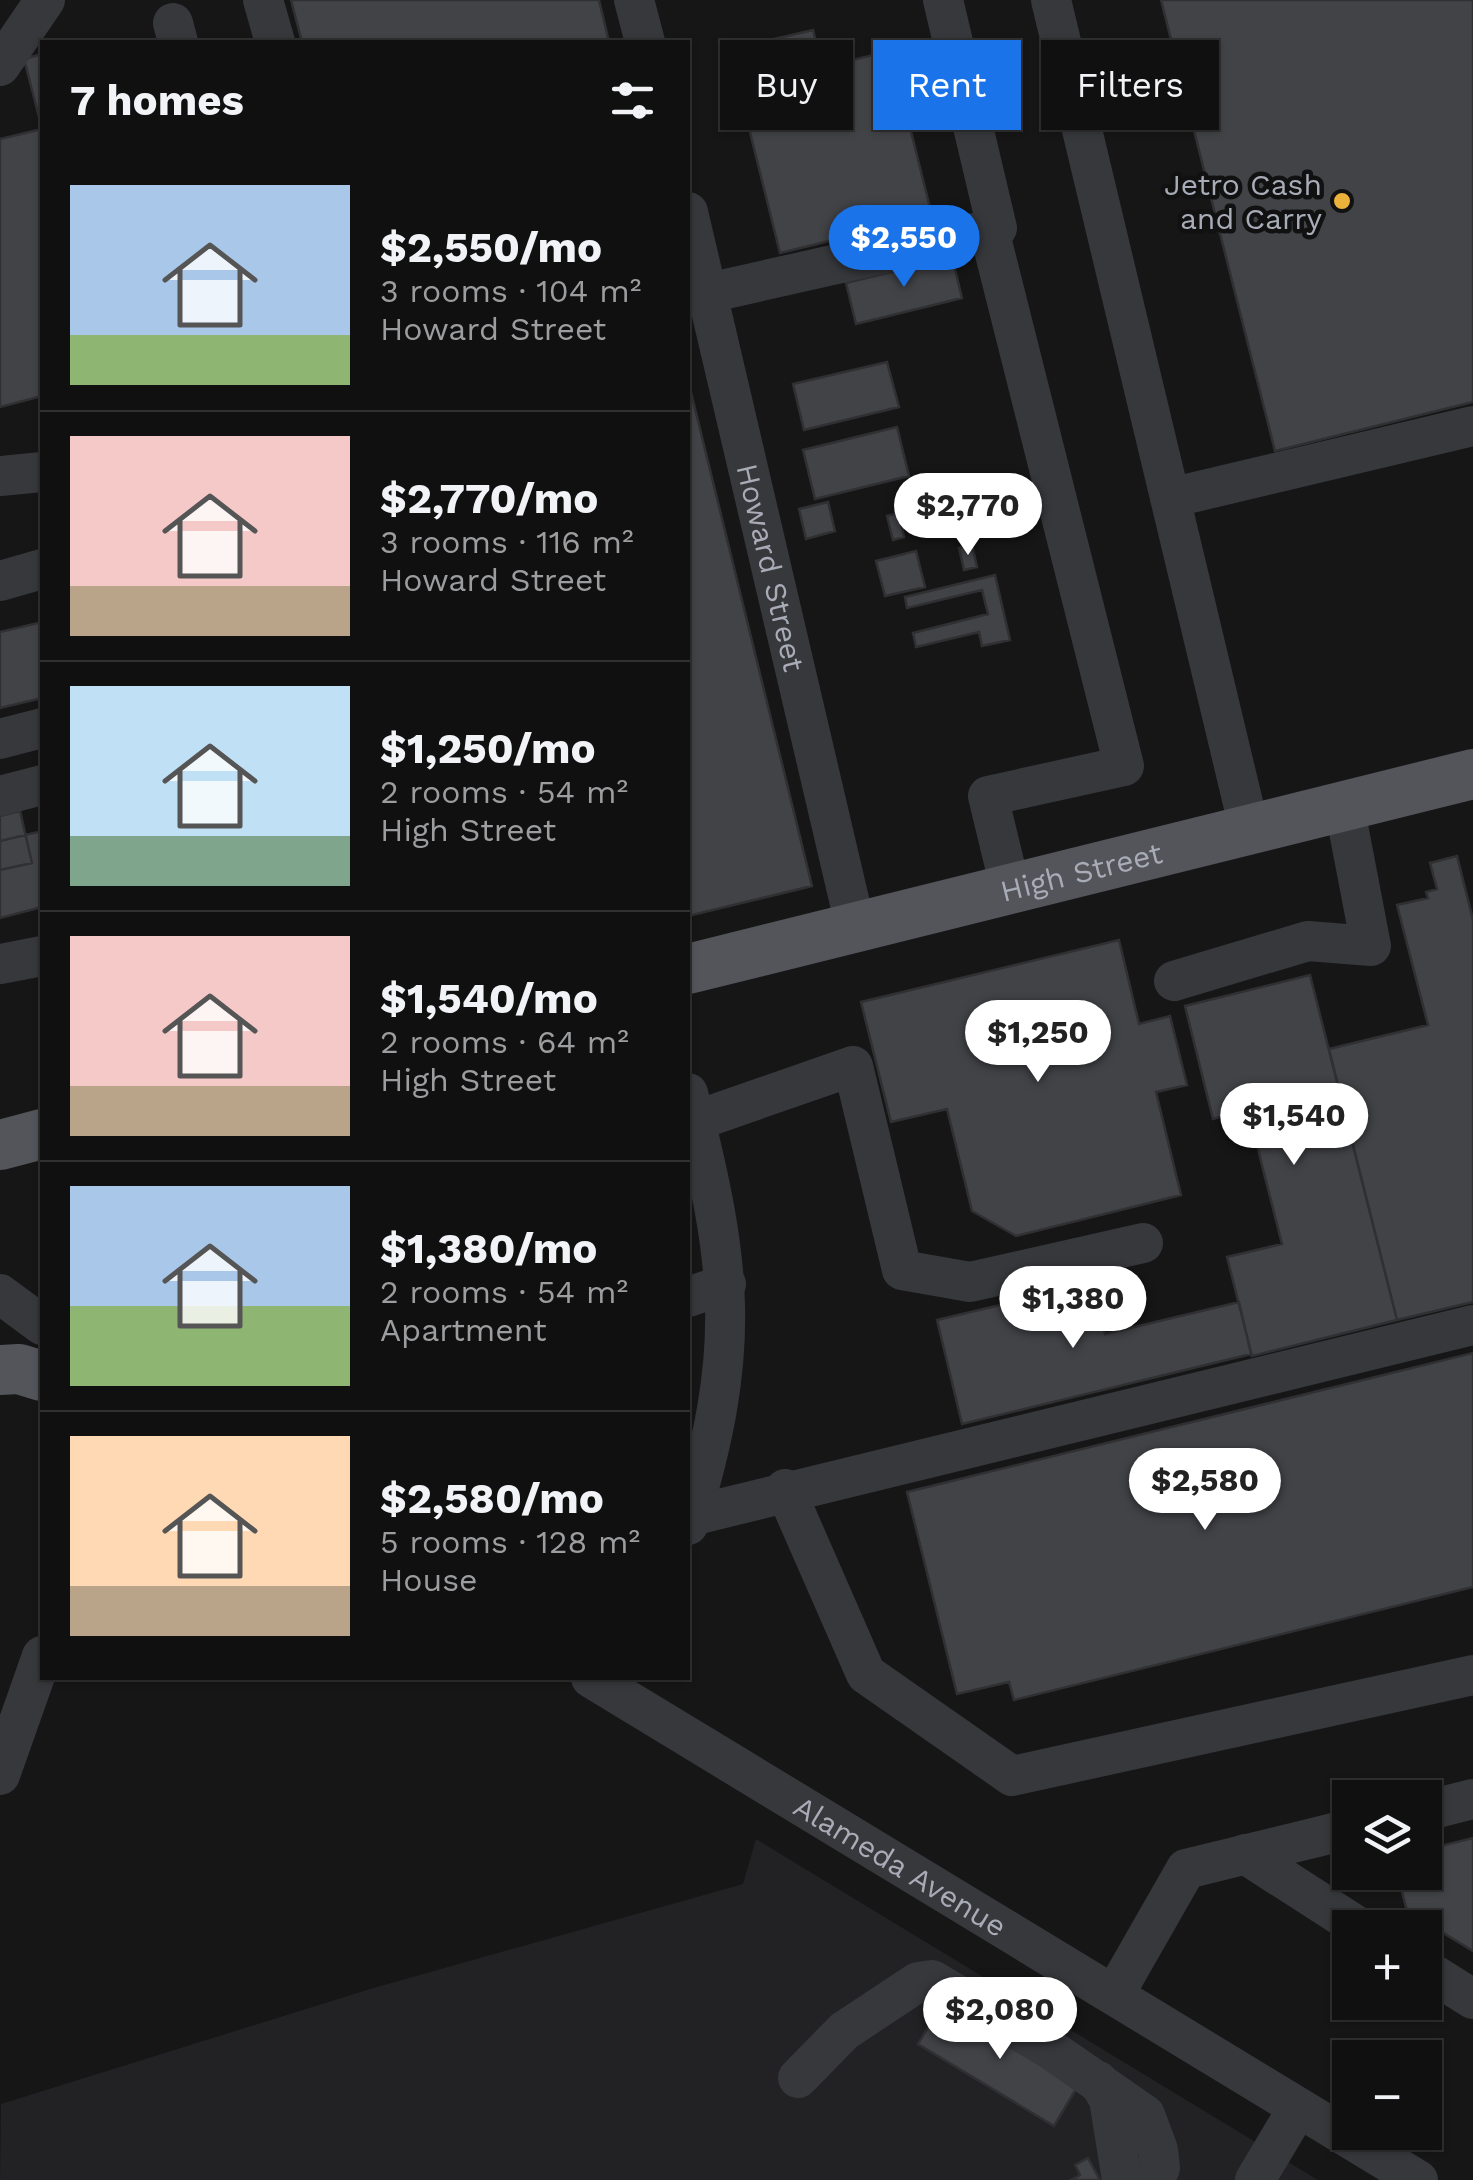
<!DOCTYPE html>
<meta charset="utf-8">
<style>
:root{--surface:#101011;--page:#1e1e1f;--text:#f1f3f6;--muted:#9c9d9f;--line:#303031;--accent:#1a73e8}
body{margin:0;font-family:"Work Sans",sans-serif;background:var(--page);color:var(--text);height:100vh;display:flex;flex-direction:column;font-size:38px;white-space:nowrap}
*{box-sizing:border-box;margin:0}
p{font-size:32px;color:var(--muted)}
.icon{flex:none;width:55px;height:55px;fill:none;stroke:currentColor;stroke-width:2;stroke-linecap:round;stroke-linejoin:round}
.map{position:relative;flex:1;overflow:hidden}
.side{position:absolute;left:40px;top:40px;width:650px;height:1640px;display:flex;flex-direction:column;background:var(--surface);border-radius:0px;box-shadow:0 2px 8px #0004,0 0 0 2px var(--line)}
.side>*{flex:none}
.hud{position:absolute;left:720px;top:40px;width:602px;height:90px;display:flex;gap:20px}
.controls{position:absolute;left:1332px;top:1780px;display:grid;gap:20px}
.controls a{display:grid;place-items:center;width:110px;height:110px;border-radius:0px;background:var(--surface);box-shadow:0 2px 8px #0004,0 0 0 2px var(--line);font-size:50px}
.price{position:absolute;translate:-50% -85px;padding:0 22px;border-radius:35px;background:#fff;color:#222;font-size:32px;line-height:65px;filter:drop-shadow(0 2px 5px #0008)}
.price::after{content:'';position:absolute;left:50%;top:60px;width:30px;height:22px;margin-left:-15px;background:inherit;clip-path:polygon(0 0,100% 0,50% 100%)}
.price.active{background:var(--accent);color:#fff}
ul{padding:0;list-style:none}
li{display:flex;align-items:center;gap:30px;height:250px;padding:0 30px}
li+li{border-top:2px solid var(--line)}
li span{display:grid;place-items:center;flex:none;width:280px;height:200px;border-radius:0px;color:#555}
li>.icon{margin-inline-start:auto}
span .icon{width:120px;height:120px;fill:#fffc;stroke-width:1}
li b{font-size:42px}
h2{display:flex;justify-content:space-between;align-items:center;height:120px;padding:0 30px;font-size:42px}
.pill{padding:0 35px;border-radius:0px;background:var(--surface);box-shadow:0 2px 8px #0004,0 0 0 2px var(--line);font-size:35px;line-height:90px}
.pill.active{background:var(--accent);color:#fff}
.map>svg:first-child{display:block}
.built{fill:#222224}
.building{fill:#424347;stroke:#303033;stroke-width:2.5}
.lines{fill:none;stroke-linecap:round;stroke-linejoin:round}
.minor{stroke:#37383c;stroke-width:40}
.major{stroke:#53555b;stroke-width:50}
.poi-dot{fill:#eab23b;stroke:#111112;stroke-width:4}
.labels{text-anchor:middle;dominant-baseline:central;stroke-width:9;stroke-linejoin:round;paint-order:stroke}
.poi-label{font-size:30px;fill:#a8acb7;stroke:#111112;text-anchor:end}
.street-label{font-size:30px;fill:#a8acb7;stroke:#111112}
</style>
<div class="map">
<svg width="1473" height="2180" viewBox="0 0 1473 2180">
<rect width="100%" height="100%" fill="#161617"/>
<!-- built -->
<path class="built" d="M 756,1839 L 1318,2180 L 0,2180 L 1,2104 L 370,1989 L 743,1884 Z"/>
<!-- building -->
<path class="building" d="M 291,0 L 599,0 L 609,42 L 302,42 Z
M 1161,0 L 1473,0 L 1473,402 L 1275,451 Z
M 813,30 L 822,67 L 891,51 L 932,216 L 780,253 L 739,88 L 757,83 L 748,45 Z
M 42,54 L 42,396 L 0,407 L 0,139 L 42,129 L 24,59 Z
M 952,257 L 962,298 L 856,324 L 846,283 Z
M 887,362 L 899,407 L 804,430 L 793,384 Z
M 688,380 L 812,886 L 688,916 Z
M 897,427 L 909,476 L 815,499 L 803,450 Z
M 828,502 L 835,531 L 806,539 L 799,509 Z
M 899,513 L 904,537 L 893,540 L 887,516 Z
M 972,545 L 977,567 L 964,570 L 959,548 Z
M 916,551 L 925,587 L 885,596 L 876,561 Z
M 995,575 L 1010,640 L 982,646 L 979,632 L 916,647 L 913,633 L 988,614 L 982,590 L 907,608 L 905,597 Z
M 42,622 L 42,698 L 0,708 L 0,632 Z
M 20,811 L 32,863 L 0,870 L 0,816 Z
M 42,831 L 42,907 L 0,918 L 0,841 Z
M 1457,856 L 1473,920 L 1473,1302 L 1397,1320 L 1329,1049 L 1428,1025 L 1397,905 L 1428,898 L 1426,892 L 1437,889 L 1430,863 Z
M 1119,940 L 1139,1024 L 1170,1016 L 1187,1085 L 1156,1092 L 1181,1195 L 1016,1236 L 972,1211 L 947,1109 L 891,1122 L 861,1002 Z
M 1310,975 L 1397,1320 L 1252,1356 L 1227,1257 L 1282,1244 L 1248,1110 L 1213,1119 L 1185,1006 Z
M 1093,1283 L 1105,1334 L 1239,1302 L 1251,1354 L 962,1424 L 937,1320 Z
M 1473,1353 L 1473,1587 L 1014,1700 L 1009,1682 L 957,1694 L 907,1492 Z
M 1473,1838 L 1473,1951 L 1407,1911 L 1397,1872 L 1425,1872 L 1425,1850 Z
M 946,1997 L 1082,2079 L 1054,2126 L 918,2044 Z
M 1088,2158 L 1100,2180 L 1071,2180 L 1080,2175 L 1075,2165 Z"/>
<g class="lines">
<!-- minor -->
<g class="minor">
<path d="M 263,0 L 275,42"/>
<path d="M 634,0 L 645,42"/>
<path d="M 1051,0 L 1249,828"/>
<path d="M 173,23 L 178,42"/>
<path d="M 0,66 L 45,0"/>
<path id="s1" d="M 688,212 L 855,925"/>
<path d="M 989,230 L 1124,766 L 988,796 L 1010,887"/>
<path d="M 708,293 L 997,228 L 943,0"/>
<path d="M 0,476 L 42,472"/>
<path d="M 1170,498 L 1473,426"/>
<path d="M 0,581 L 42,569"/>
<path d="M 0,739 L 42,728"/>
<path d="M 0,796 L 42,785"/>
<path d="M 0,964 L 42,956"/>
<path d="M 1174,981 L 1308,941 L 1371,946 L 1344,805"/>
<path d="M 688,1093 C 733,1268 742,1350 688,1525"/>
<path d="M 695,1121 L 853,1066 L 902,1270 L 970,1282 L 1143,1243"/>
<path d="M 0,1294 L 42,1325"/>
<path d="M 688,1297 L 726,1284"/>
<path d="M 785,1489 L 866,1674 L 1012,1776 L 1473,1675"/>
<path d="M 691,1516 L 1473,1325"/>
<path id="s2" d="M 591,1678 L 1418,2180"/>
<path d="M 0,1775 L 42,1656"/>
<path d="M 1425,1811 L 1473,1799"/>
<path d="M 1245,1854 L 1360,1928"/>
<path d="M 1425,1969 L 1473,1999"/>
<path d="M 1114,1995 L 1186,1869 L 1350,1829"/>
<path d="M 798,2078 L 844,2031 L 918,1982 L 932,1980 L 1050,2049 L 1145,2115 L 1158,2150 L 1160,2168 L 1155,2180"/>
<path d="M 1098,2081 L 1109,2099 L 1122,2180"/>
<path d="M 1255,2180 L 1298,2108"/>
</g>
<!-- major -->
<g class="major">
<path id="s3" d="M 688,969 L 1473,774"/>
<path d="M 0,1145 L 42,1134"/>
<path d="M 0,1370 L 19,1369 L 42,1376"/>
</g>
</g>
<!-- markers -->
<circle class="poi-dot" cx="1342" cy="201" r="10"/>
<g class="labels">
<!-- poi labels -->
<g class="poi-label">
<text x="1322" y="184">Jetro Cash<tspan x="1322" dy="34">and Carry</tspan></text>
</g>
<!-- street labels -->
<g class="street-label">
<text stroke="none"><textPath href="#s1" startOffset="365">Howard Street</textPath></text>
<text stroke="none"><textPath href="#s3" startOffset="405">High Street</textPath></text>
<text stroke="none"><textPath href="#s2" startOffset="362">Alameda Avenue</textPath></text>
</g>
</g>
</svg>
<div class="controls">
<a><svg class="icon" aria-label="layers" viewBox="0 0 24 24"><path d="M12 4l9 5-9 5-9-5zM3 14l9 5 9-5"/></svg></a>
<a>+</a>
<a>−</a>
</div>
<b class="price active" style="left:904px;top:290px">$2,550</b>
<b class="price" style="left:968px;top:558px">$2,770</b>
<b class="price" style="left:1038px;top:1085px">$1,250</b>
<b class="price" style="left:1294px;top:1168px">$1,540</b>
<b class="price" style="left:1073px;top:1351px">$1,380</b>
<b class="price" style="left:1205px;top:1533px">$2,580</b>
<b class="price" style="left:1000px;top:2062px">$2,080</b>
<div class="hud">
<a class="pill">Buy</a>
<a class="pill active">Rent</a>
<a class="pill">Filters</a>
</div>
<section class="side">
<h2>7 homes<svg class="icon" aria-label="filters" viewBox="0 0 24 24"><path d="M4 7h16M4 17h16"/><circle cx="9" cy="7" r="2"/><circle cx="15" cy="17" r="2"/></svg></h2>
<ul>
<li><span style="background:linear-gradient(#a9c7e8 75%,#8fb573 0)"><svg class="icon" aria-label="home" viewBox="0 0 24 24"><path d="M3 11l9-7 9 7M6 9v11h12V9"/></svg></span><div><b>$2,550/mo</b><p>3 rooms · 104 m²</p><p>Howard Street</p></div></li>
<li><span style="background:linear-gradient(#f6c9c9 75%,#b9a48a 0)"><svg class="icon" aria-label="home" viewBox="0 0 24 24"><path d="M3 11l9-7 9 7M6 9v11h12V9"/></svg></span><div><b>$2,770/mo</b><p>3 rooms · 116 m²</p><p>Howard Street</p></div></li>
<li><span style="background:linear-gradient(#bfe0f5 75%,#7fa58c 0)"><svg class="icon" aria-label="home" viewBox="0 0 24 24"><path d="M3 11l9-7 9 7M6 9v11h12V9"/></svg></span><div><b>$1,250/mo</b><p>2 rooms · 54 m²</p><p>High Street</p></div></li>
<li><span style="background:linear-gradient(#f6c9c9 75%,#b9a48a 0)"><svg class="icon" aria-label="home" viewBox="0 0 24 24"><path d="M3 11l9-7 9 7M6 9v11h12V9"/></svg></span><div><b>$1,540/mo</b><p>2 rooms · 64 m²</p><p>High Street</p></div></li>
<li><span style="background:linear-gradient(#a9c7e8 60%,#8fb573 0)"><svg class="icon" aria-label="home" viewBox="0 0 24 24"><path d="M3 11l9-7 9 7M6 9v11h12V9"/></svg></span><div><b>$1,380/mo</b><p>2 rooms · 54 m²</p><p>Apartment</p></div></li>
<li><span style="background:linear-gradient(#ffd9b3 75%,#b9a48a 0)"><svg class="icon" aria-label="home" viewBox="0 0 24 24"><path d="M3 11l9-7 9 7M6 9v11h12V9"/></svg></span><div><b>$2,580/mo</b><p>5 rooms · 128 m²</p><p>House</p></div></li>
</ul>
</section>
</div>
